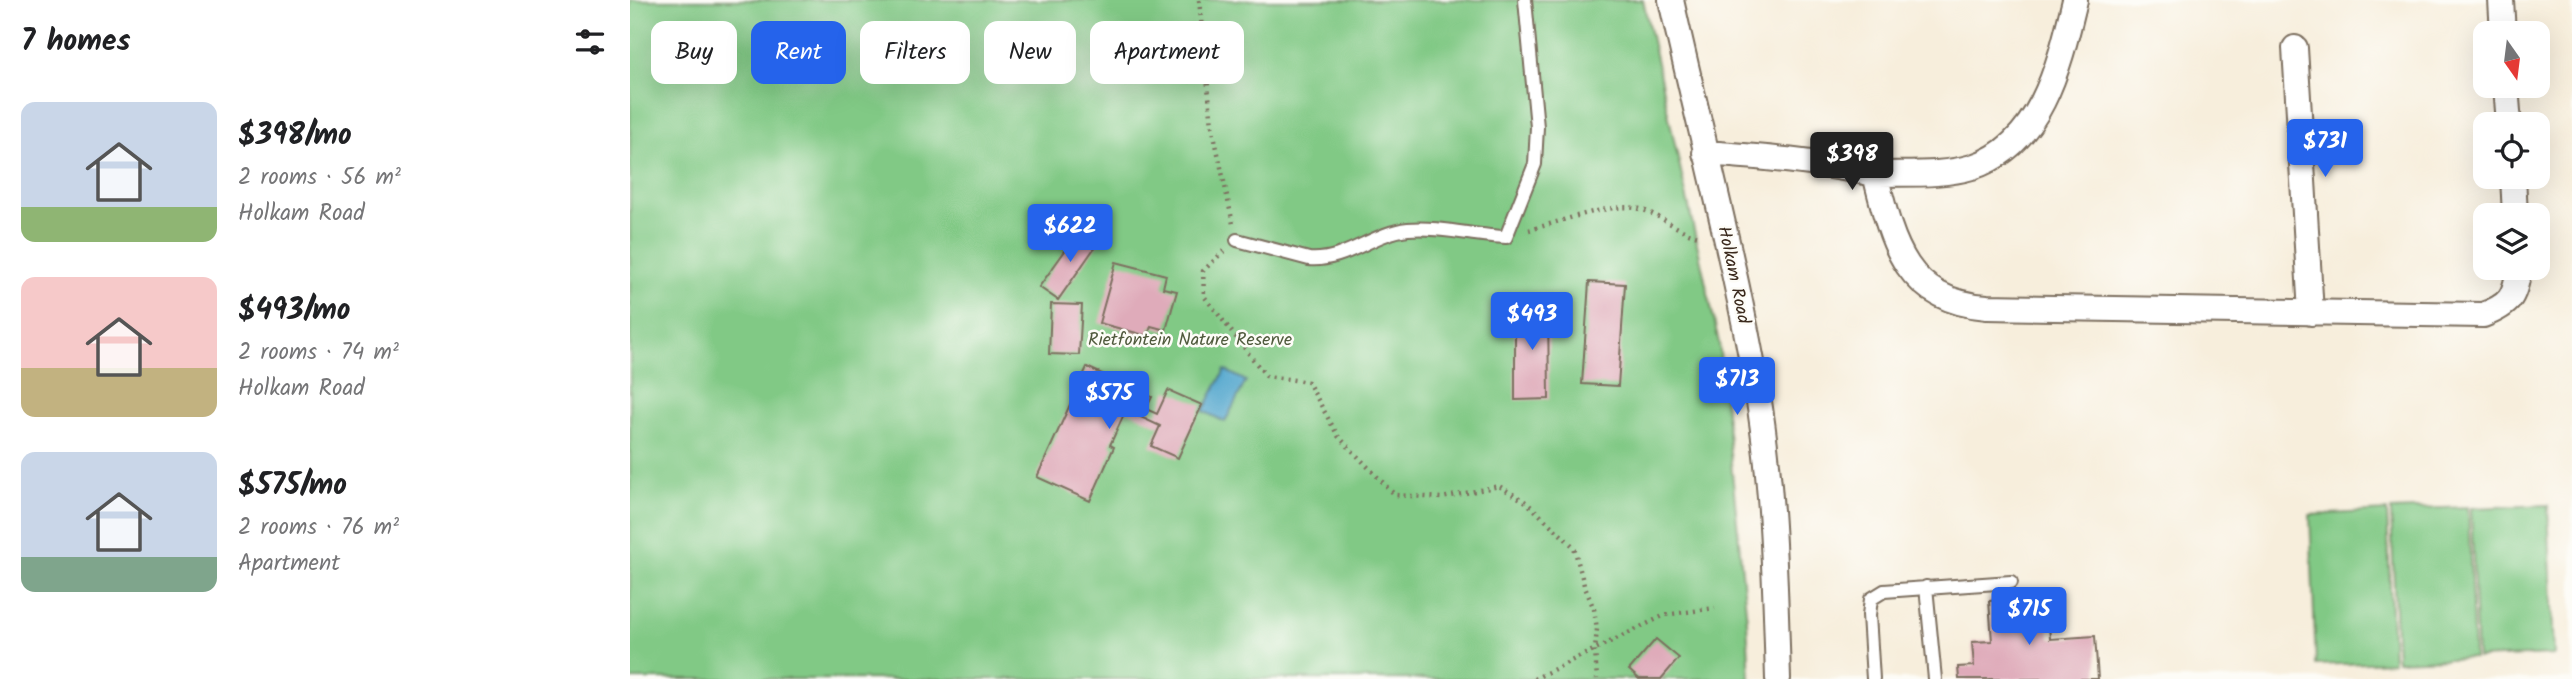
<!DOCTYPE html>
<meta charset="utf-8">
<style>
:root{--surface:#fff;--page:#f6f6f6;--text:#202124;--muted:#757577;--accent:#2563eb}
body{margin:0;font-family:Kalam,sans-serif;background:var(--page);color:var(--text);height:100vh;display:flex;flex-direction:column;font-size:26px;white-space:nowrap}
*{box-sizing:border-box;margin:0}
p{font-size:23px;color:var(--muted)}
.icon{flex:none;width:38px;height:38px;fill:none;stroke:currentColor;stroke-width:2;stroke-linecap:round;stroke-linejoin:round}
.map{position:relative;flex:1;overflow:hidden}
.side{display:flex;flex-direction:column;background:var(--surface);width:630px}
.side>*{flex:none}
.top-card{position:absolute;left:21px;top:21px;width:665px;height:63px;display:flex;gap:14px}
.needle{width:46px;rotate:166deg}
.buttons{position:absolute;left:1843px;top:21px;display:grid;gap:14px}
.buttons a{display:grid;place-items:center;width:77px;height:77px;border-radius:14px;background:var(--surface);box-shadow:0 7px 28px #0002;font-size:35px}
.price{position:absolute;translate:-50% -60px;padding:0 16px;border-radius:7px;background:var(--accent);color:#fff;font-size:23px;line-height:46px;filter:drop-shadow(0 2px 4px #0008)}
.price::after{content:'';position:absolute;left:50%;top:42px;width:21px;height:16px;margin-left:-10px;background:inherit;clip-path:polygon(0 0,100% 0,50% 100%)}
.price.on{background:#222;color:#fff}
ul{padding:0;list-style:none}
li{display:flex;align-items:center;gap:21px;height:175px;padding:0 21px}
li span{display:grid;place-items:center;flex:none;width:196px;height:140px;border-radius:14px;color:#555}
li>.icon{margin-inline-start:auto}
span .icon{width:84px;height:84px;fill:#fffc;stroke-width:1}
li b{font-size:30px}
h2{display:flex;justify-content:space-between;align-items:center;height:84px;padding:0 21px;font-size:30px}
.tag{padding:0 24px;border-radius:14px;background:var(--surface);box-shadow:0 7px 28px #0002;font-size:24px;line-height:63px}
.tag.on{background:var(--accent);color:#fff}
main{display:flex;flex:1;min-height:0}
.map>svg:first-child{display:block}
.green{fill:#81c985;stroke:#5e7a52;stroke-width:2}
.water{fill:#51a6cd;stroke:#466876;stroke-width:2}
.building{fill:#dfabba}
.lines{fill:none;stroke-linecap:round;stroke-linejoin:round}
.service-casing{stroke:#7d6f60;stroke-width:16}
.minor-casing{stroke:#7d6f60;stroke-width:28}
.path{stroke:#7d6f60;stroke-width:4.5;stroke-dasharray:2 5;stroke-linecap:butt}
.service{stroke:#fff;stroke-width:12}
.minor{stroke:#fff;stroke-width:24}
.labels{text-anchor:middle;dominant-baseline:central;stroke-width:5;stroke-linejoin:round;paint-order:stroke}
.street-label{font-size:18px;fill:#3b2a1e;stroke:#fdfcf7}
.park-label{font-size:18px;fill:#505a3d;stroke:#fdfcf7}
</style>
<main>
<section class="side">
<h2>7 homes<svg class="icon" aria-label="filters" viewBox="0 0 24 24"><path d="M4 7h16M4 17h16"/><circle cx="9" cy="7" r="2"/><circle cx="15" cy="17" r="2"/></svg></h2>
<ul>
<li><span style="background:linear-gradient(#c9d6e8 75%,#8fb573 0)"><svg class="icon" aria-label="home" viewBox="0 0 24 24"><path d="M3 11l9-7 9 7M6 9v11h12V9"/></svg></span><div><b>$398/mo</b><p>2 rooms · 56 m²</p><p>Holkam Road</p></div></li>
<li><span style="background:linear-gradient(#f6c9c9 65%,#c2b280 0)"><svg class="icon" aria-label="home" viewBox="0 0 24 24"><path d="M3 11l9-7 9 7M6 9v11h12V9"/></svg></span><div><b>$493/mo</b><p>2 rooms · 74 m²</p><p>Holkam Road</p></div></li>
<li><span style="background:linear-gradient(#c9d6e8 75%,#7fa58c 0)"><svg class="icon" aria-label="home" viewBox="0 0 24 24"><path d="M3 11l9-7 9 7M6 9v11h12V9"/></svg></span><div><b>$575/mo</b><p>2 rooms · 76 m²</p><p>Apartment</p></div></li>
</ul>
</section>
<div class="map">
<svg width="1942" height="679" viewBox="0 0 1942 679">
<rect width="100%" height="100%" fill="#fdfcf7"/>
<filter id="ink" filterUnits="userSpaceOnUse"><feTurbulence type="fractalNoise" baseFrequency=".0143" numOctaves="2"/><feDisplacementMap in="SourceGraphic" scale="14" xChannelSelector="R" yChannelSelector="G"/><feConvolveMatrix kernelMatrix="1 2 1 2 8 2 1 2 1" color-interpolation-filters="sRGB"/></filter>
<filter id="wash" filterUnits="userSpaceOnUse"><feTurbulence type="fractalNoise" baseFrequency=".00686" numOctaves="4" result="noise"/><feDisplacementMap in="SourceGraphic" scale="28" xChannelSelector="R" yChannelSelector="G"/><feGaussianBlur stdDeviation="1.57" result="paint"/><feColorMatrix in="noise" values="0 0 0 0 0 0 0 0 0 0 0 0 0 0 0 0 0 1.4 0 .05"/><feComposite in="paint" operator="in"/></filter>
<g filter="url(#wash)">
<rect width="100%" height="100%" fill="#f7eedc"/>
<!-- green -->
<path class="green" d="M 0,0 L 1013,0 L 1089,343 L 1117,621 L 1120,679 L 0,679 Z
M 1918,505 L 1924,655 L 1847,658 L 1841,508 Z
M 1838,507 L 1844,658 L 1767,661 L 1761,510 Z
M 1757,511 L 1763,662 L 1686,665 L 1680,515 Z"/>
<!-- water -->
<path class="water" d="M 595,370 L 616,381 L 595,422 L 573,411 Z"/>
<g id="blocks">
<!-- building -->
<path class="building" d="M 452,227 L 470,240 L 428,300 L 409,287 Z
M 486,262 L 536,275 L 533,288 L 547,291 L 536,330 L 521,326 L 518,336 L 469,323 Z
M 959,282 L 995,284 L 988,386 L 952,384 Z
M 918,303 L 919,399 L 885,400 L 885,304 Z
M 421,304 L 452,305 L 449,355 L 419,354 Z
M 457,367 L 522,397 L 516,409 L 527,414 L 538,390 L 572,405 L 548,458 L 521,446 L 530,426 L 496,410 L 480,445 L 484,447 L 460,501 L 407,477 Z
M 1417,597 L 1420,639 L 1465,636 L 1468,679 L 1329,679 L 1328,667 L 1344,666 L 1342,642 L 1362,641 L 1359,601 Z
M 1026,639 L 1049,658 L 1031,679 L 1009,679 L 999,670 Z"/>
</g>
</g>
<g filter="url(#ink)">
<use href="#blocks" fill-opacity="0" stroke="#7d6f60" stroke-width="2"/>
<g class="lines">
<defs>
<path id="service" d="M 607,240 L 679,259 C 715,262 742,233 778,229 C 808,226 845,236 876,237 L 905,164 L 907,127 L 895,0
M 1296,587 L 1305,679
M 1243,679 L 1239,615 L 1241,599 L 1254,591 L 1381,582"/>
<path id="minor" d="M 1041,0 C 1069,126 1102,251 1125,378 C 1143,476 1145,579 1148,679
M 1445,0 C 1430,62 1412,145 1342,167 C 1312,176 1276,173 1245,174 C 1262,242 1275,301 1357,307 L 1853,315 C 1880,305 1885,297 1889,268
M 1871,0 L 1873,33
M 1665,48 L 1681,313
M 1876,86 L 1879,124
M 1075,153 C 1132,157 1189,162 1245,174
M 1883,177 L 1885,215"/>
</defs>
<!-- service casing -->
<use href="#service" class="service-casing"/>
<!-- minor casing -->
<use href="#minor" class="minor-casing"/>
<!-- path -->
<path class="path" d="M 569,0 L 582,125 L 603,224
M 899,230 C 927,223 983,201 1010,209 C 1031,215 1048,232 1069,236
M 594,251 L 573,271 L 574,296 L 636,376 L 678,382 L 708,436 L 765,495 L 812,498 L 869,486 L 896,502 L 944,547 L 954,585 L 964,609 L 967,629 L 965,650 L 967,679
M 904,679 L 1035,615 L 1085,608"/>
<!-- service -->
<use href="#service" class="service"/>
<!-- minor -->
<use href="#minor" class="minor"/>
</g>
</g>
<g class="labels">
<!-- street labels -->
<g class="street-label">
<text transform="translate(1103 275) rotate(78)">Holkam Road</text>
</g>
<!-- park labels -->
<g class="park-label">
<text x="560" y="340">Rietfontein Nature Reserve</text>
</g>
</g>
</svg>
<div class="buttons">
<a><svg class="needle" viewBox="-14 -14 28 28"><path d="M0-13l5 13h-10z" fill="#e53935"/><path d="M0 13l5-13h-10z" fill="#757577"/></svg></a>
<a><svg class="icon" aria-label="locate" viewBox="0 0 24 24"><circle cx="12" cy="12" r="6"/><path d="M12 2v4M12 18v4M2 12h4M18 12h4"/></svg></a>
<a><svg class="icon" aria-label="layers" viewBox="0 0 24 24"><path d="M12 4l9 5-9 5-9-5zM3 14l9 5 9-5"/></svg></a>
</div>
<b class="price" style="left:1695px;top:179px">$731</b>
<b class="price on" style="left:1222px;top:192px">$398</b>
<b class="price" style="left:440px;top:264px">$622</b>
<b class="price" style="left:902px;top:352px">$493</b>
<b class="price" style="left:1107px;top:417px">$713</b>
<b class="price" style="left:479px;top:431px">$575</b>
<b class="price" style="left:1399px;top:647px">$715</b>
<div class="top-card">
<a class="tag">Buy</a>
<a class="tag on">Rent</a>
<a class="tag">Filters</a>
<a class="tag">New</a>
<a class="tag">Apartment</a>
</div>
</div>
</main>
